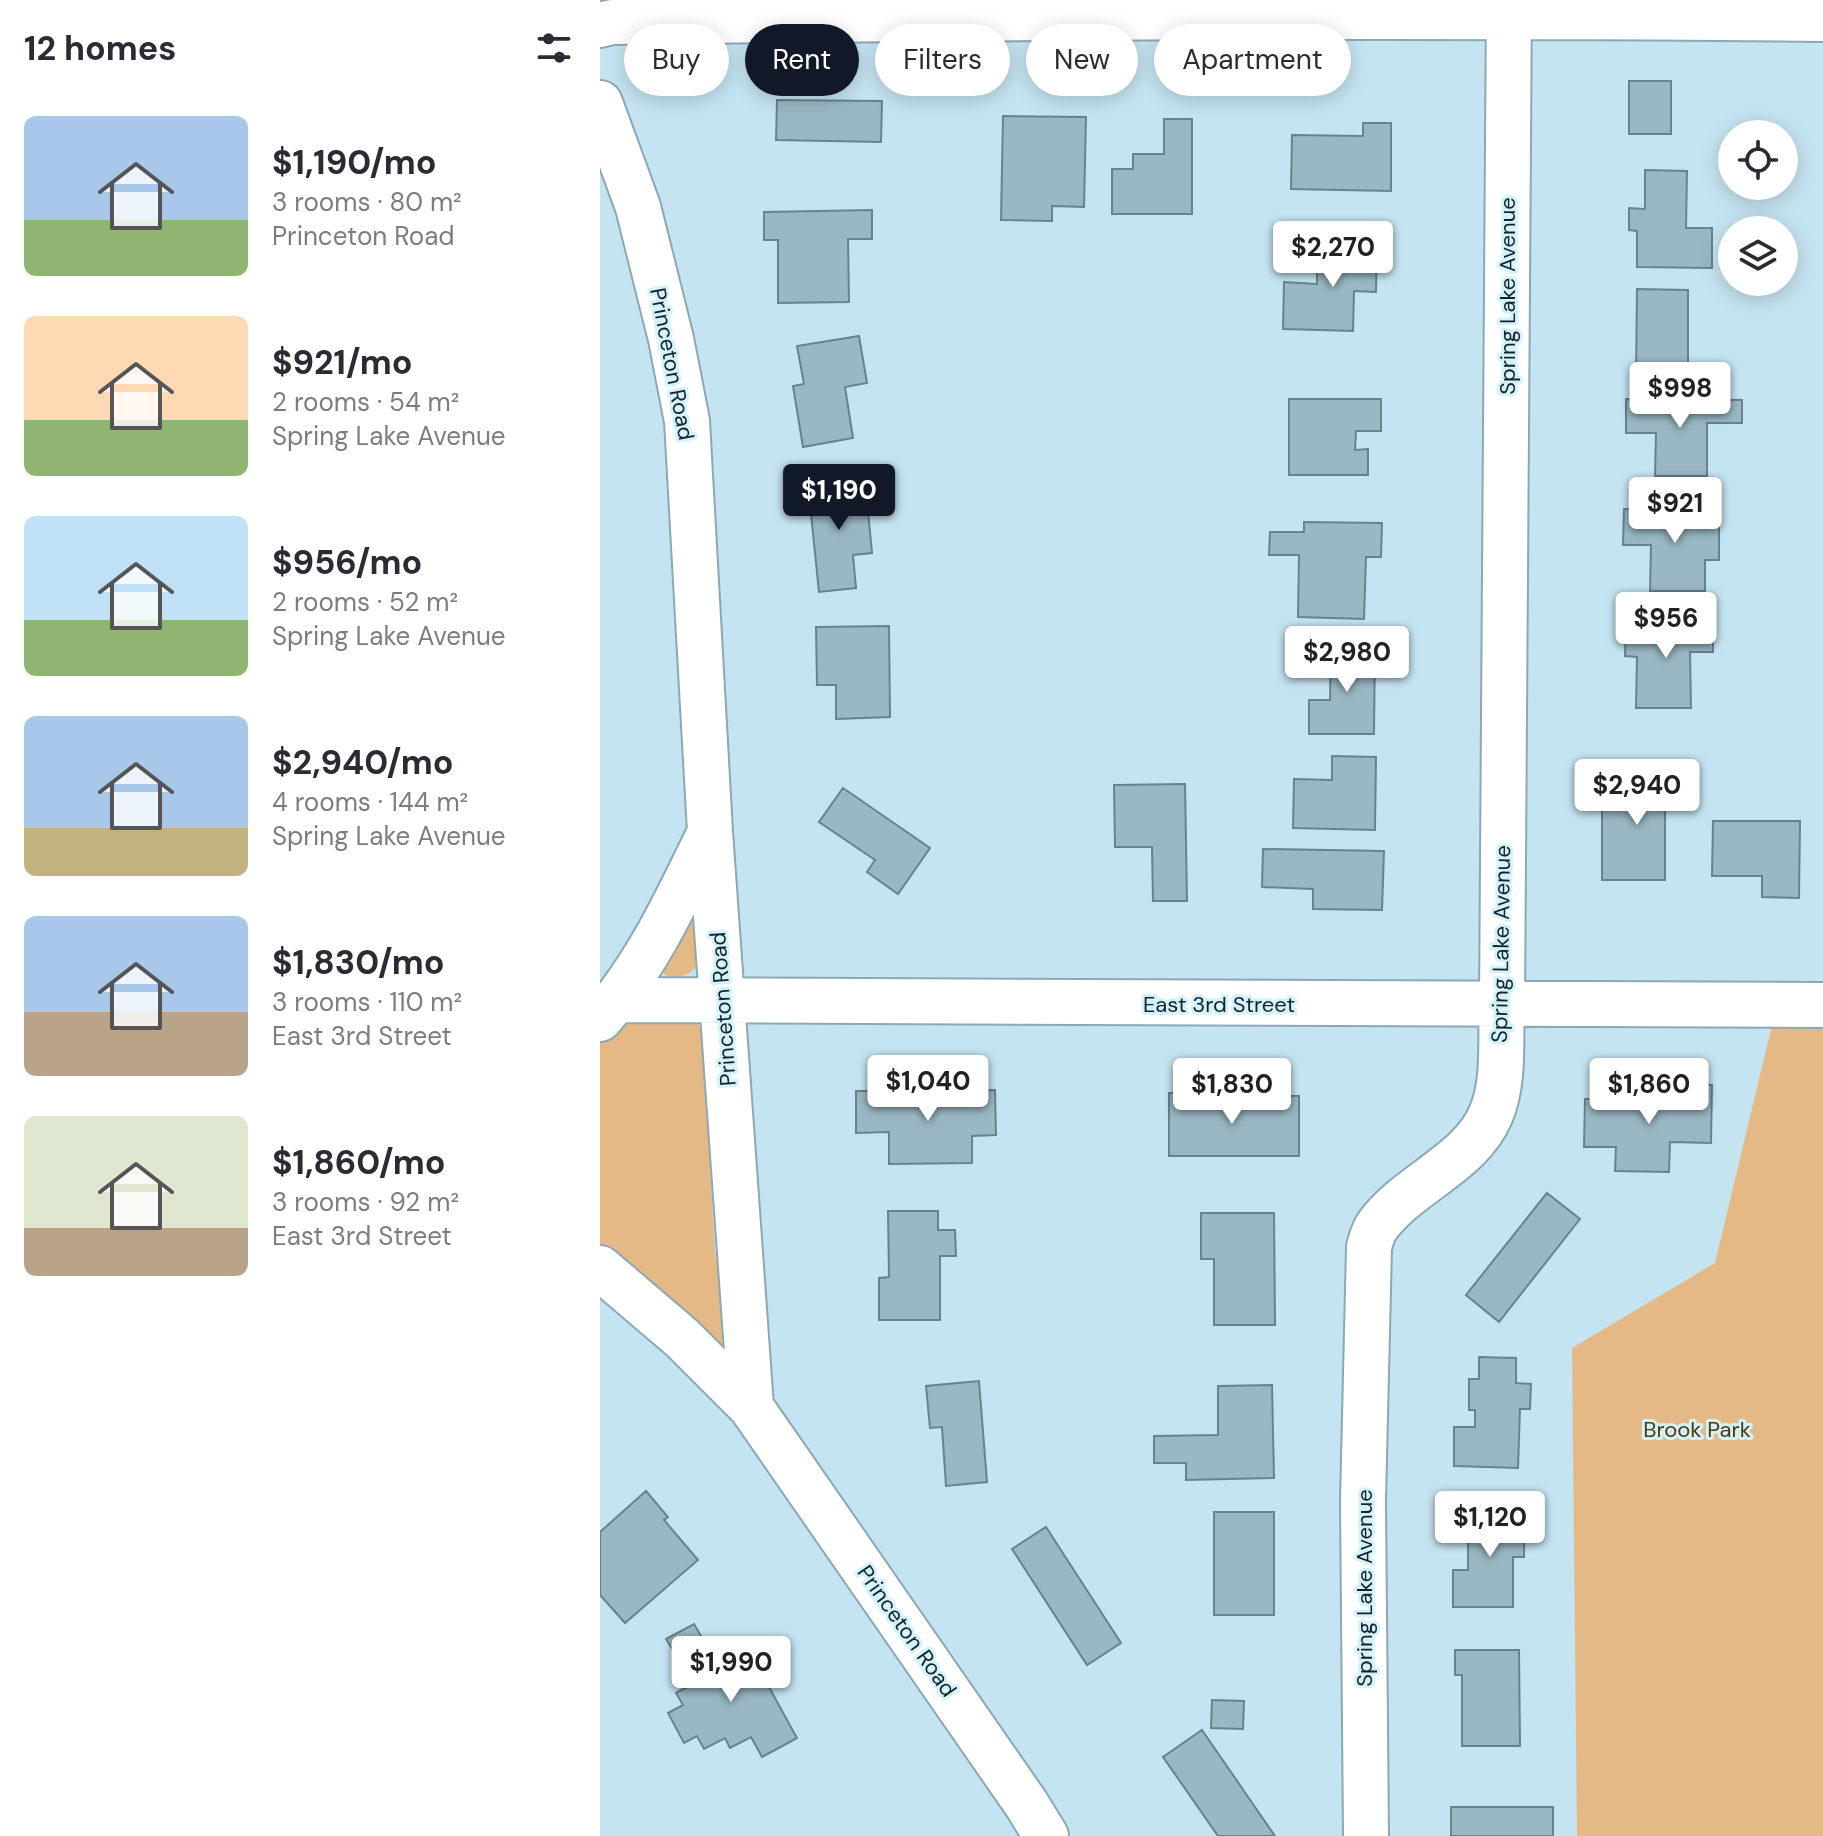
<!DOCTYPE html>
<meta charset="utf-8">
<style>
:root{--surface:#fff;--page:#f7f7f7;--text:#2b2b33;--muted:#7c7c81;--accent:#111827}
body{margin:0;font-family:"DM Sans",sans-serif;background:var(--page);color:var(--text);height:100vh;display:flex;flex-direction:column;font-size:30px;white-space:nowrap}
*{box-sizing:border-box;margin:0}
p{font-size:26px;color:var(--muted)}
.icon{flex:none;width:44px;height:44px;fill:none;stroke:currentColor;stroke-width:2;stroke-linecap:round;stroke-linejoin:round}
.map{position:relative;flex:1;overflow:hidden}
.drawer{display:flex;flex-direction:column;background:var(--surface);width:600px}
.drawer>*{flex:none}
.guide{position:absolute;left:24px;top:24px;width:760px;height:72px;display:flex;gap:16px}
.tools{position:absolute;left:1118px;top:120px;display:grid;gap:16px}
.tools a{display:grid;place-items:center;width:80px;height:80px;border-radius:50%;background:var(--surface);box-shadow:0 4px 20px #0003;font-size:40px}
.price{position:absolute;translate:-50% -68px;padding:0 18px;border-radius:8px;background:#fff;color:#222;font-size:26px;line-height:52px;filter:drop-shadow(0 2px 4px #0008)}
.price::after{content:'';position:absolute;left:50%;top:48px;width:24px;height:18px;margin-left:-12px;background:inherit;clip-path:polygon(0 0,100% 0,50% 100%)}
.price.on{background:var(--accent);color:#fff}
ul{padding:0;list-style:none}
li{display:flex;align-items:center;gap:24px;height:200px;padding:0 24px}
li span{display:grid;place-items:center;flex:none;width:224px;height:160px;border-radius:12px;color:#555}
li>.icon{margin-inline-start:auto}
span .icon{width:96px;height:96px;fill:#fffc;stroke-width:1}
li b{font-size:34px}
h2{display:flex;justify-content:space-between;align-items:center;height:96px;padding:0 24px;font-size:34px}
.tag{padding:0 28px;border-radius:36px;background:var(--surface);box-shadow:0 4px 20px #0003;font-size:28px;line-height:72px}
.tag.on{background:var(--accent);color:#fff}
main{display:flex;flex:1;min-height:0}
.map>svg:first-child{display:block}
.green{fill:#e4b985}
.building{fill:#9ab8c4;stroke:#67838f;stroke-width:2}
.lines{fill:none;stroke-linecap:round;stroke-linejoin:round}
.minor-casing{stroke:#8ba8b4;stroke-width:48}
.minor{stroke:#fff;stroke-width:44}
.labels{text-anchor:middle;dominant-baseline:central;stroke-width:6;stroke-linejoin:round;paint-order:stroke}
.street-label{font-size:22px;fill:#172327;stroke:#d2f2fe}
.park-label{font-size:22px;fill:#553606;stroke:#d2f2fe}
</style>
<main>
<section class="drawer">
<h2>12 homes<svg class="icon" aria-label="filters" viewBox="0 0 24 24"><path d="M4 7h16M4 17h16"/><circle cx="9" cy="7" r="2"/><circle cx="15" cy="17" r="2"/></svg></h2>
<ul>
<li><span style="background:linear-gradient(#a9c7e8 65%,#8fb573 0)"><svg class="icon" aria-label="home" viewBox="0 0 24 24"><path d="M3 11l9-7 9 7M6 9v11h12V9"/></svg></span><div><b>$1,190/mo</b><p>3 rooms · 80 m²</p><p>Princeton Road</p></div></li>
<li><span style="background:linear-gradient(#ffd9b3 65%,#8fb573 0)"><svg class="icon" aria-label="home" viewBox="0 0 24 24"><path d="M3 11l9-7 9 7M6 9v11h12V9"/></svg></span><div><b>$921/mo</b><p>2 rooms · 54 m²</p><p>Spring Lake Avenue</p></div></li>
<li><span style="background:linear-gradient(#bfe0f5 65%,#8fb573 0)"><svg class="icon" aria-label="home" viewBox="0 0 24 24"><path d="M3 11l9-7 9 7M6 9v11h12V9"/></svg></span><div><b>$956/mo</b><p>2 rooms · 52 m²</p><p>Spring Lake Avenue</p></div></li>
<li><span style="background:linear-gradient(#a9c7e8 70%,#c2b280 0)"><svg class="icon" aria-label="home" viewBox="0 0 24 24"><path d="M3 11l9-7 9 7M6 9v11h12V9"/></svg></span><div><b>$2,940/mo</b><p>4 rooms · 144 m²</p><p>Spring Lake Avenue</p></div></li>
<li><span style="background:linear-gradient(#a9c7e8 60%,#b9a48a 0)"><svg class="icon" aria-label="home" viewBox="0 0 24 24"><path d="M3 11l9-7 9 7M6 9v11h12V9"/></svg></span><div><b>$1,830/mo</b><p>3 rooms · 110 m²</p><p>East 3rd Street</p></div></li>
<li><span style="background:linear-gradient(#dfe7d0 70%,#b9a48a 0)"><svg class="icon" aria-label="home" viewBox="0 0 24 24"><path d="M3 11l9-7 9 7M6 9v11h12V9"/></svg></span><div><b>$1,860/mo</b><p>3 rooms · 92 m²</p><p>East 3rd Street</p></div></li>
</ul>
</section>
<div class="map">
<svg width="1223" height="1836" viewBox="0 0 1223 1836">
<rect width="100%" height="100%" fill="#c5e4f1"/>
<!-- green -->
<path class="green" d="M 90,921 L 96,928 L 96,966 C 90,977 76,978 65,975 L 60,969 Z
M 27,1019 L 96,1020 L 102,1031 L 115,1252 L 124,1293 L 129,1344 L 117,1344 L 55,1286 L 0,1244 L 0,1043 L 9,1032 Z
M 1173,1021 L 1223,1022 L 1223,1836 L 977,1836 L 972,1348 L 1115,1263 Z"/>
<!-- building -->
<path class="building" d="M 1029,81 L 1071,81 L 1071,134 L 1029,134 Z
M 177,100 L 282,101 L 281,142 L 176,140 Z
M 403,116 L 486,117 L 484,207 L 452,206 L 452,221 L 401,220 Z
M 564,119 L 592,119 L 592,214 L 512,214 L 512,169 L 533,169 L 533,154 L 564,154 Z
M 763,123 L 791,123 L 791,191 L 691,189 L 692,135 L 763,136 Z
M 1045,170 L 1087,171 L 1086,228 L 1112,228 L 1112,268 L 1037,267 L 1037,231 L 1029,230 L 1029,208 L 1045,209 Z
M 272,210 L 272,239 L 248,239 L 249,302 L 178,303 L 178,240 L 164,240 L 164,212 Z
M 742,235 L 777,235 L 776,292 L 754,291 L 753,331 L 683,329 L 684,282 L 717,284 L 717,261 L 741,261 Z
M 1037,289 L 1088,290 L 1088,376 L 1036,376 Z
M 259,336 L 267,383 L 245,387 L 253,438 L 203,447 L 193,386 L 204,384 L 197,346 Z
M 689,399 L 781,399 L 781,431 L 756,431 L 755,450 L 768,449 L 768,475 L 689,475 Z
M 1026,399 L 1142,400 L 1142,423 L 1107,423 L 1107,476 L 1055,476 L 1056,433 L 1026,433 Z
M 265,480 L 272,553 L 253,555 L 256,588 L 219,592 L 208,485 Z
M 1024,509 L 1119,511 L 1119,560 L 1105,560 L 1105,591 L 1050,591 L 1051,545 L 1023,545 Z
M 704,522 L 782,523 L 781,557 L 766,557 L 764,619 L 698,617 L 699,555 L 669,555 L 670,532 L 704,532 Z
M 1026,622 L 1113,623 L 1113,652 L 1090,652 L 1091,708 L 1036,708 L 1037,657 L 1025,656 Z
M 289,626 L 290,717 L 236,719 L 236,685 L 217,685 L 216,627 Z
M 731,645 L 775,645 L 774,734 L 709,734 L 709,700 L 730,700 Z
M 732,756 L 776,757 L 775,830 L 693,828 L 694,779 L 732,780 Z
M 1002,779 L 1084,779 L 1085,807 L 1065,807 L 1065,880 L 1002,880 Z
M 585,784 L 587,901 L 553,901 L 552,847 L 515,847 L 514,785 Z
M 243,788 L 330,848 L 298,894 L 267,872 L 275,860 L 219,822 Z
M 1113,821 L 1200,821 L 1199,898 L 1162,897 L 1162,876 L 1112,876 Z
M 663,849 L 784,851 L 782,910 L 713,909 L 713,889 L 662,887 Z
M 1077,1085 L 1112,1085 L 1111,1143 L 1070,1142 L 1069,1172 L 1015,1171 L 1016,1147 L 984,1147 L 985,1099 L 1017,1099 L 1017,1094 L 1077,1095 Z
M 395,1090 L 396,1135 L 372,1136 L 372,1163 L 289,1164 L 289,1132 L 256,1133 L 256,1091 Z
M 569,1093 L 634,1093 L 633,1108 L 654,1108 L 654,1103 L 675,1103 L 675,1096 L 699,1096 L 699,1156 L 569,1156 Z
M 947,1193 L 980,1219 L 899,1322 L 866,1295 Z
M 288,1211 L 338,1211 L 338,1230 L 355,1230 L 356,1256 L 340,1256 L 340,1320 L 279,1320 L 279,1278 L 289,1277 Z
M 601,1213 L 674,1213 L 675,1325 L 614,1325 L 614,1259 L 601,1259 Z
M 879,1357 L 916,1358 L 916,1383 L 931,1384 L 930,1409 L 920,1409 L 918,1468 L 854,1466 L 854,1427 L 875,1427 L 875,1410 L 869,1410 L 869,1379 L 879,1379 Z
M 379,1381 L 387,1482 L 346,1486 L 342,1427 L 330,1428 L 326,1386 Z
M 672,1385 L 674,1478 L 586,1480 L 586,1463 L 554,1463 L 554,1436 L 618,1435 L 618,1386 Z
M 46,1491 L 68,1517 L 64,1520 L 98,1560 L 25,1623 L 0,1595 L 0,1532 Z
M 868,1509 L 925,1509 L 924,1557 L 913,1557 L 913,1607 L 853,1607 L 853,1570 L 868,1570 Z
M 614,1512 L 674,1512 L 674,1615 L 614,1615 Z
M 446,1527 L 521,1643 L 487,1665 L 412,1549 Z
M 94,1624 L 108,1648 L 81,1663 L 66,1639 Z
M 142,1638 L 197,1738 L 162,1757 L 151,1737 L 130,1748 L 125,1738 L 104,1749 L 97,1736 L 84,1743 L 68,1713 L 83,1705 L 76,1693 L 96,1682 L 88,1668 Z
M 855,1650 L 919,1650 L 920,1746 L 862,1746 L 862,1675 L 855,1675 Z
M 612,1700 L 644,1701 L 643,1729 L 611,1728 Z
M 602,1730 L 675,1836 L 618,1836 L 563,1757 Z
M 851,1807 L 953,1807 L 953,1836 L 851,1836 Z"/>
<g class="lines">
<defs>
<path id="minor" d="M 0,25 L 12,22 C 416,17 819,15 1223,19
M 0,103 L 38,207 L 71,339 L 87,421 L 110,832 L 151,1407 L 427,1805 L 446,1836
M 16,1000 L 1223,1005
M 0,1019 C 48,963 77,900 109,834
M 0,1268 L 82,1338 L 151,1407
M 766,1836 L 763,1501 L 769,1247 C 771,1240 773,1231 778,1225 C 808,1184 871,1163 891,1114 C 905,1081 900,1040 902,1004 L 909,0"/>
</defs>
<!-- minor casing -->
<use href="#minor" class="minor-casing"/>
<!-- minor -->
<use href="#minor" class="minor"/>
</g>
<g class="labels">
<!-- street labels -->
<g class="street-label">
<text transform="translate(907 296) rotate(-90)">Spring Lake Avenue</text>
<text transform="translate(72 364) rotate(79)">Princeton Road</text>
<text transform="translate(901 944) rotate(-89)">Spring Lake Avenue</text>
<text x="619" y="1004">East 3rd Street</text>
<text transform="translate(123 1009) rotate(-94)">Princeton Road</text>
<text transform="translate(764 1588) rotate(-90)">Spring Lake Avenue</text>
<text transform="translate(307 1631) rotate(55)">Princeton Road</text>
</g>
<!-- park labels -->
<g class="park-label">
<text x="1097" y="1429">Brook Park</text>
</g>
</g>
</svg>
<div class="tools">
<a><svg class="icon" aria-label="locate" viewBox="0 0 24 24"><circle cx="12" cy="12" r="6"/><path d="M12 2v4M12 18v4M2 12h4M18 12h4"/></svg></a>
<a><svg class="icon" aria-label="layers" viewBox="0 0 24 24"><path d="M12 4l9 5-9 5-9-5zM3 14l9 5 9-5"/></svg></a>
</div>
<b class="price" style="left:733px;top:289px">$2,270</b>
<b class="price" style="left:1080px;top:430px">$998</b>
<b class="price on" style="left:239px;top:532px">$1,190</b>
<b class="price" style="left:1075px;top:545px">$921</b>
<b class="price" style="left:1066px;top:660px">$956</b>
<b class="price" style="left:747px;top:694px">$2,980</b>
<b class="price" style="left:1037px;top:827px">$2,940</b>
<b class="price" style="left:328px;top:1123px">$1,040</b>
<b class="price" style="left:632px;top:1126px">$1,830</b>
<b class="price" style="left:1049px;top:1126px">$1,860</b>
<b class="price" style="left:890px;top:1559px">$1,120</b>
<b class="price" style="left:131px;top:1704px">$1,990</b>
<div class="guide">
<a class="tag">Buy</a>
<a class="tag on">Rent</a>
<a class="tag">Filters</a>
<a class="tag">New</a>
<a class="tag">Apartment</a>
</div>
</div>
</main>
